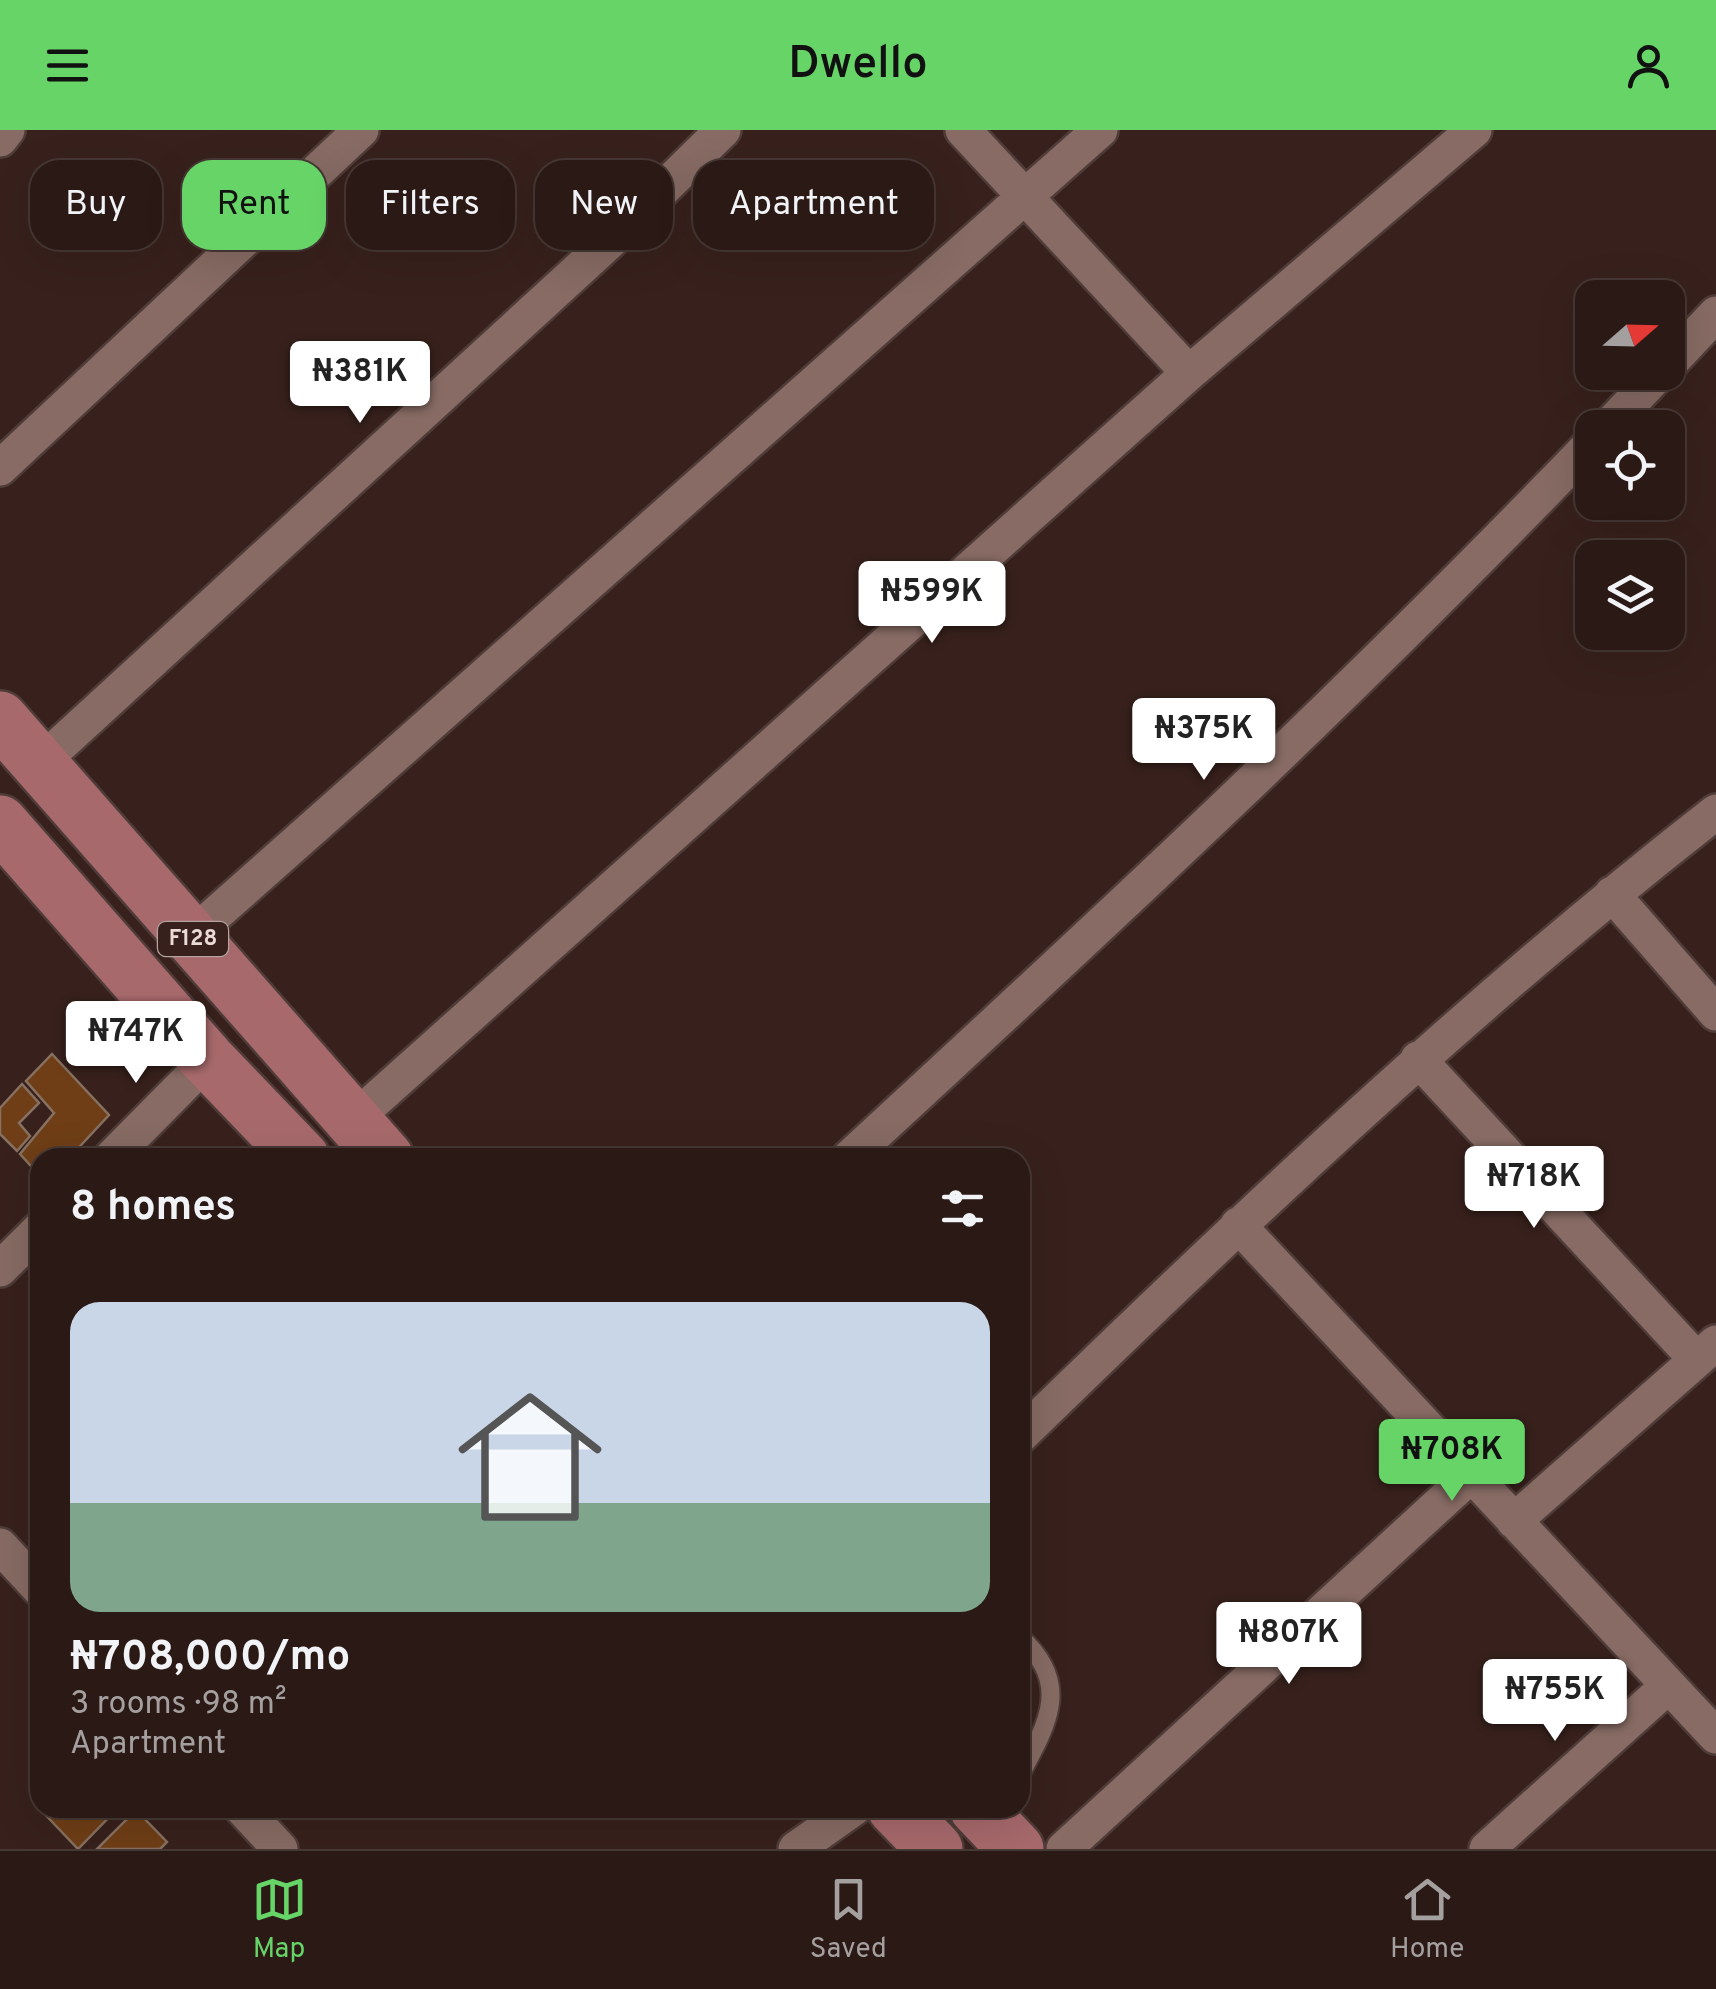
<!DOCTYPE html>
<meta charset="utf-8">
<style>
:root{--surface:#2a1915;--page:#362622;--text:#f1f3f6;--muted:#a5a0a0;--line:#463834;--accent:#66d467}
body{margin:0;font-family:Overpass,sans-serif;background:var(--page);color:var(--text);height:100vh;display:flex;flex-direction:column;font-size:38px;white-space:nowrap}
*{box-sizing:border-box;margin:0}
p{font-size:32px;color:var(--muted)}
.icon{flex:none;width:55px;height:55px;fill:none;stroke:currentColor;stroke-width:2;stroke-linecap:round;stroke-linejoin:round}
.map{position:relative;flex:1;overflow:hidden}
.drawer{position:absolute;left:30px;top:1018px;width:1000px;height:670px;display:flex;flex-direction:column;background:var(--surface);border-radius:30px;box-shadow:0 10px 40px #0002,0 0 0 2px var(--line)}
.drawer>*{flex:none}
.hud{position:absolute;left:30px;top:30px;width:1000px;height:90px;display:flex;gap:20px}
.needle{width:65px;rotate:70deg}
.fabs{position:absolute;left:1575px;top:150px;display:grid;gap:20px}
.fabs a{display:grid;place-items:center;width:110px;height:110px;border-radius:20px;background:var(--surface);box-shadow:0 10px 40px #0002,0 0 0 2px var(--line);font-size:50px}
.price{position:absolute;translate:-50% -85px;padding:0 22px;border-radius:10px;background:#fff;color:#222;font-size:32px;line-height:65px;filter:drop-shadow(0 2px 5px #0008)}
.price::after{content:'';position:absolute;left:50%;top:60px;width:30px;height:22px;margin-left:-15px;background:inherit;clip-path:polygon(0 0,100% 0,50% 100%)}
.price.active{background:var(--accent);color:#111}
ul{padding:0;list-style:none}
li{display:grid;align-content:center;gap:20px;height:530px;padding:0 40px}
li+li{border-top:2px solid var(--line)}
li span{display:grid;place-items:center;height:310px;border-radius:30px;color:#555}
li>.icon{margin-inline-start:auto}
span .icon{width:180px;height:180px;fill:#fffc;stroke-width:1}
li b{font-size:42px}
h2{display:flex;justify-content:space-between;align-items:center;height:120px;padding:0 40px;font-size:42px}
.chip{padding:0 35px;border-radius:30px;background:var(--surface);box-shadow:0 10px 40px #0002,0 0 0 2px var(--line);font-size:35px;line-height:90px}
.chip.active{background:var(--accent);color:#111}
header{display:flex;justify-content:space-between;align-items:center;height:130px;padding:0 40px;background:var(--accent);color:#111;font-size:45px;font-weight:600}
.tab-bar{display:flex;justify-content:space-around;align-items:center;height:140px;border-top:2px solid var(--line);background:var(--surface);font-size:28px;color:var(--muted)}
.tab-bar a{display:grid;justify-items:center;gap:5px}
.tab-bar .active{color:var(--accent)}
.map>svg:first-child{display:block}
.building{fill:#6f3e16;stroke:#877161;stroke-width:2.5}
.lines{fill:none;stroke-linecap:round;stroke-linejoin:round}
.service-casing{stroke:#4f3c38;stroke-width:22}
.minor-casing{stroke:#4f3c38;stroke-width:40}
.primary-casing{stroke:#4f3c38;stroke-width:60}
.service{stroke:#876b64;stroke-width:18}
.minor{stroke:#876b64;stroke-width:35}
.primary{stroke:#a7696c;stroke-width:55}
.labels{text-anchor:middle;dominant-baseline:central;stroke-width:10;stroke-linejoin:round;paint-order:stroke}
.shield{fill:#38211c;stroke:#b5a39f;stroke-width:2.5}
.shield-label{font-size:22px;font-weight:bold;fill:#ebdbd7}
</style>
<header><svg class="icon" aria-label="menu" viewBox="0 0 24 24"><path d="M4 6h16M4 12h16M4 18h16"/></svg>Dwello<svg class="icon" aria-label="person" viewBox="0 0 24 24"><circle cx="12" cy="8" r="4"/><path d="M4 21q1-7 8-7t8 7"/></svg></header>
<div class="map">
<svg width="1716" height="1719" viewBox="0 0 1716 1719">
<rect width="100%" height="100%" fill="#38211c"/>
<!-- building -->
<path class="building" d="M 52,924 L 109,985 L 69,1028 L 40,1028 L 40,1046 L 20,1024 L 54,983 L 26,951 Z
M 22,954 L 39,973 L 19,993 L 30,1006 L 17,1021 L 0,1004 L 0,978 Z
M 40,1672 L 40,1678 L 118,1678 L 78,1719 L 37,1676 Z
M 136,1680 L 167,1712 L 160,1719 L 97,1719 Z"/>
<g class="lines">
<defs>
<path id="service" d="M 1020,1507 C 1071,1553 1049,1592 1020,1645"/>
<path id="minor" d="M 963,0 L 1189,243
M 0,9 L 7,0
M 1668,235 L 1716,184
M 1607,298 L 1660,242
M 0,338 L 361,0
M 38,635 L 610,111 L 723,0
M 1612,764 L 1716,883
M 191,806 L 1100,0
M 1418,929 L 1697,1230
M 353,990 L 1189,243 L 1474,0
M 111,1028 L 208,930
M 849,1028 C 1102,795 1354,561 1592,313
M 1238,1095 L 1716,1606
M 0,1139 L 40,1099
M 1020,1306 C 1244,1088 1470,874 1716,682
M 1514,1391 L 1716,1213
M 0,1416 L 40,1459
M 242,1678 L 280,1719
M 796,1719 L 854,1678
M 1064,1719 L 1470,1346
M 1487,1719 L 1667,1557"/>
<path id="primary" d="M 0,589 L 386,1028
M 0,693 L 208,930 L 302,1028
M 895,1678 L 935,1719
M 977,1678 L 1016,1719"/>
</defs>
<!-- service casing -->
<use href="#service" class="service-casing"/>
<!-- minor casing -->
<use href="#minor" class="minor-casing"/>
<!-- primary casing -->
<use href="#primary" class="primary-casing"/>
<!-- service -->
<use href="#service" class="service"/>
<!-- minor -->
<use href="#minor" class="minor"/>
<!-- primary -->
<use href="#primary" class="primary"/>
</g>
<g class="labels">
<!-- shield labels -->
<rect class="shield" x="158" y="792" width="70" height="34" rx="8"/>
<g class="shield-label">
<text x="193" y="809">F128</text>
</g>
</g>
</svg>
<div class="fabs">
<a><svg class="needle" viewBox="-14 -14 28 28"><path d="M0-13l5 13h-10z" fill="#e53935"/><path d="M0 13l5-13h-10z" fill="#a5a0a0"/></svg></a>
<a><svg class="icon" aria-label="locate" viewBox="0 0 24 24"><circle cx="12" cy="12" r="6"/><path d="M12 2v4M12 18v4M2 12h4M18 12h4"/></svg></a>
<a><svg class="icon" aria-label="layers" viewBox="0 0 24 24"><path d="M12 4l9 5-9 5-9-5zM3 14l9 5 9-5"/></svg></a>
</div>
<b class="price" style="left:360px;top:296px">₦381K</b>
<b class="price" style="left:932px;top:516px">₦599K</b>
<b class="price" style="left:1204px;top:653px">₦375K</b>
<b class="price" style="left:136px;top:956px">₦747K</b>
<b class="price" style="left:1534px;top:1101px">₦718K</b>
<b class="price active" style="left:1452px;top:1374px">₦708K</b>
<b class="price" style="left:1289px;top:1557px">₦807K</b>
<b class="price" style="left:1555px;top:1614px">₦755K</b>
<div class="hud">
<a class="chip">Buy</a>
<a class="chip active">Rent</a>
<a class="chip">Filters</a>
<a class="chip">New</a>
<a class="chip">Apartment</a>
</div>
<section class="drawer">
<h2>8 homes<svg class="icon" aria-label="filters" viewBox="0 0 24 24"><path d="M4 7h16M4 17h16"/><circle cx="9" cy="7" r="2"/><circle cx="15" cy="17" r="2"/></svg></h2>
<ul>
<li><span style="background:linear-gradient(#c9d6e8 65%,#7fa58c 0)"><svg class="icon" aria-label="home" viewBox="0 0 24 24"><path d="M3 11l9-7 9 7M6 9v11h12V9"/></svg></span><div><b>₦708,000/mo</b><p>3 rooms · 98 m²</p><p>Apartment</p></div></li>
</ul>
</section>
</div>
<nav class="tab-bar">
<a class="active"><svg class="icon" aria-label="map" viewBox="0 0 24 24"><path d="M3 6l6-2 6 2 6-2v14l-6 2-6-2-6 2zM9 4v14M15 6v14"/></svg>Map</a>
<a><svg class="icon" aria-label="saved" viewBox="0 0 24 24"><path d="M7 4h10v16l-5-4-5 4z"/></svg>Saved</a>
<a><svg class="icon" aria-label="home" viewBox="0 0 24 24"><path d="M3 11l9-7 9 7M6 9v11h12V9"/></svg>Home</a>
</nav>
